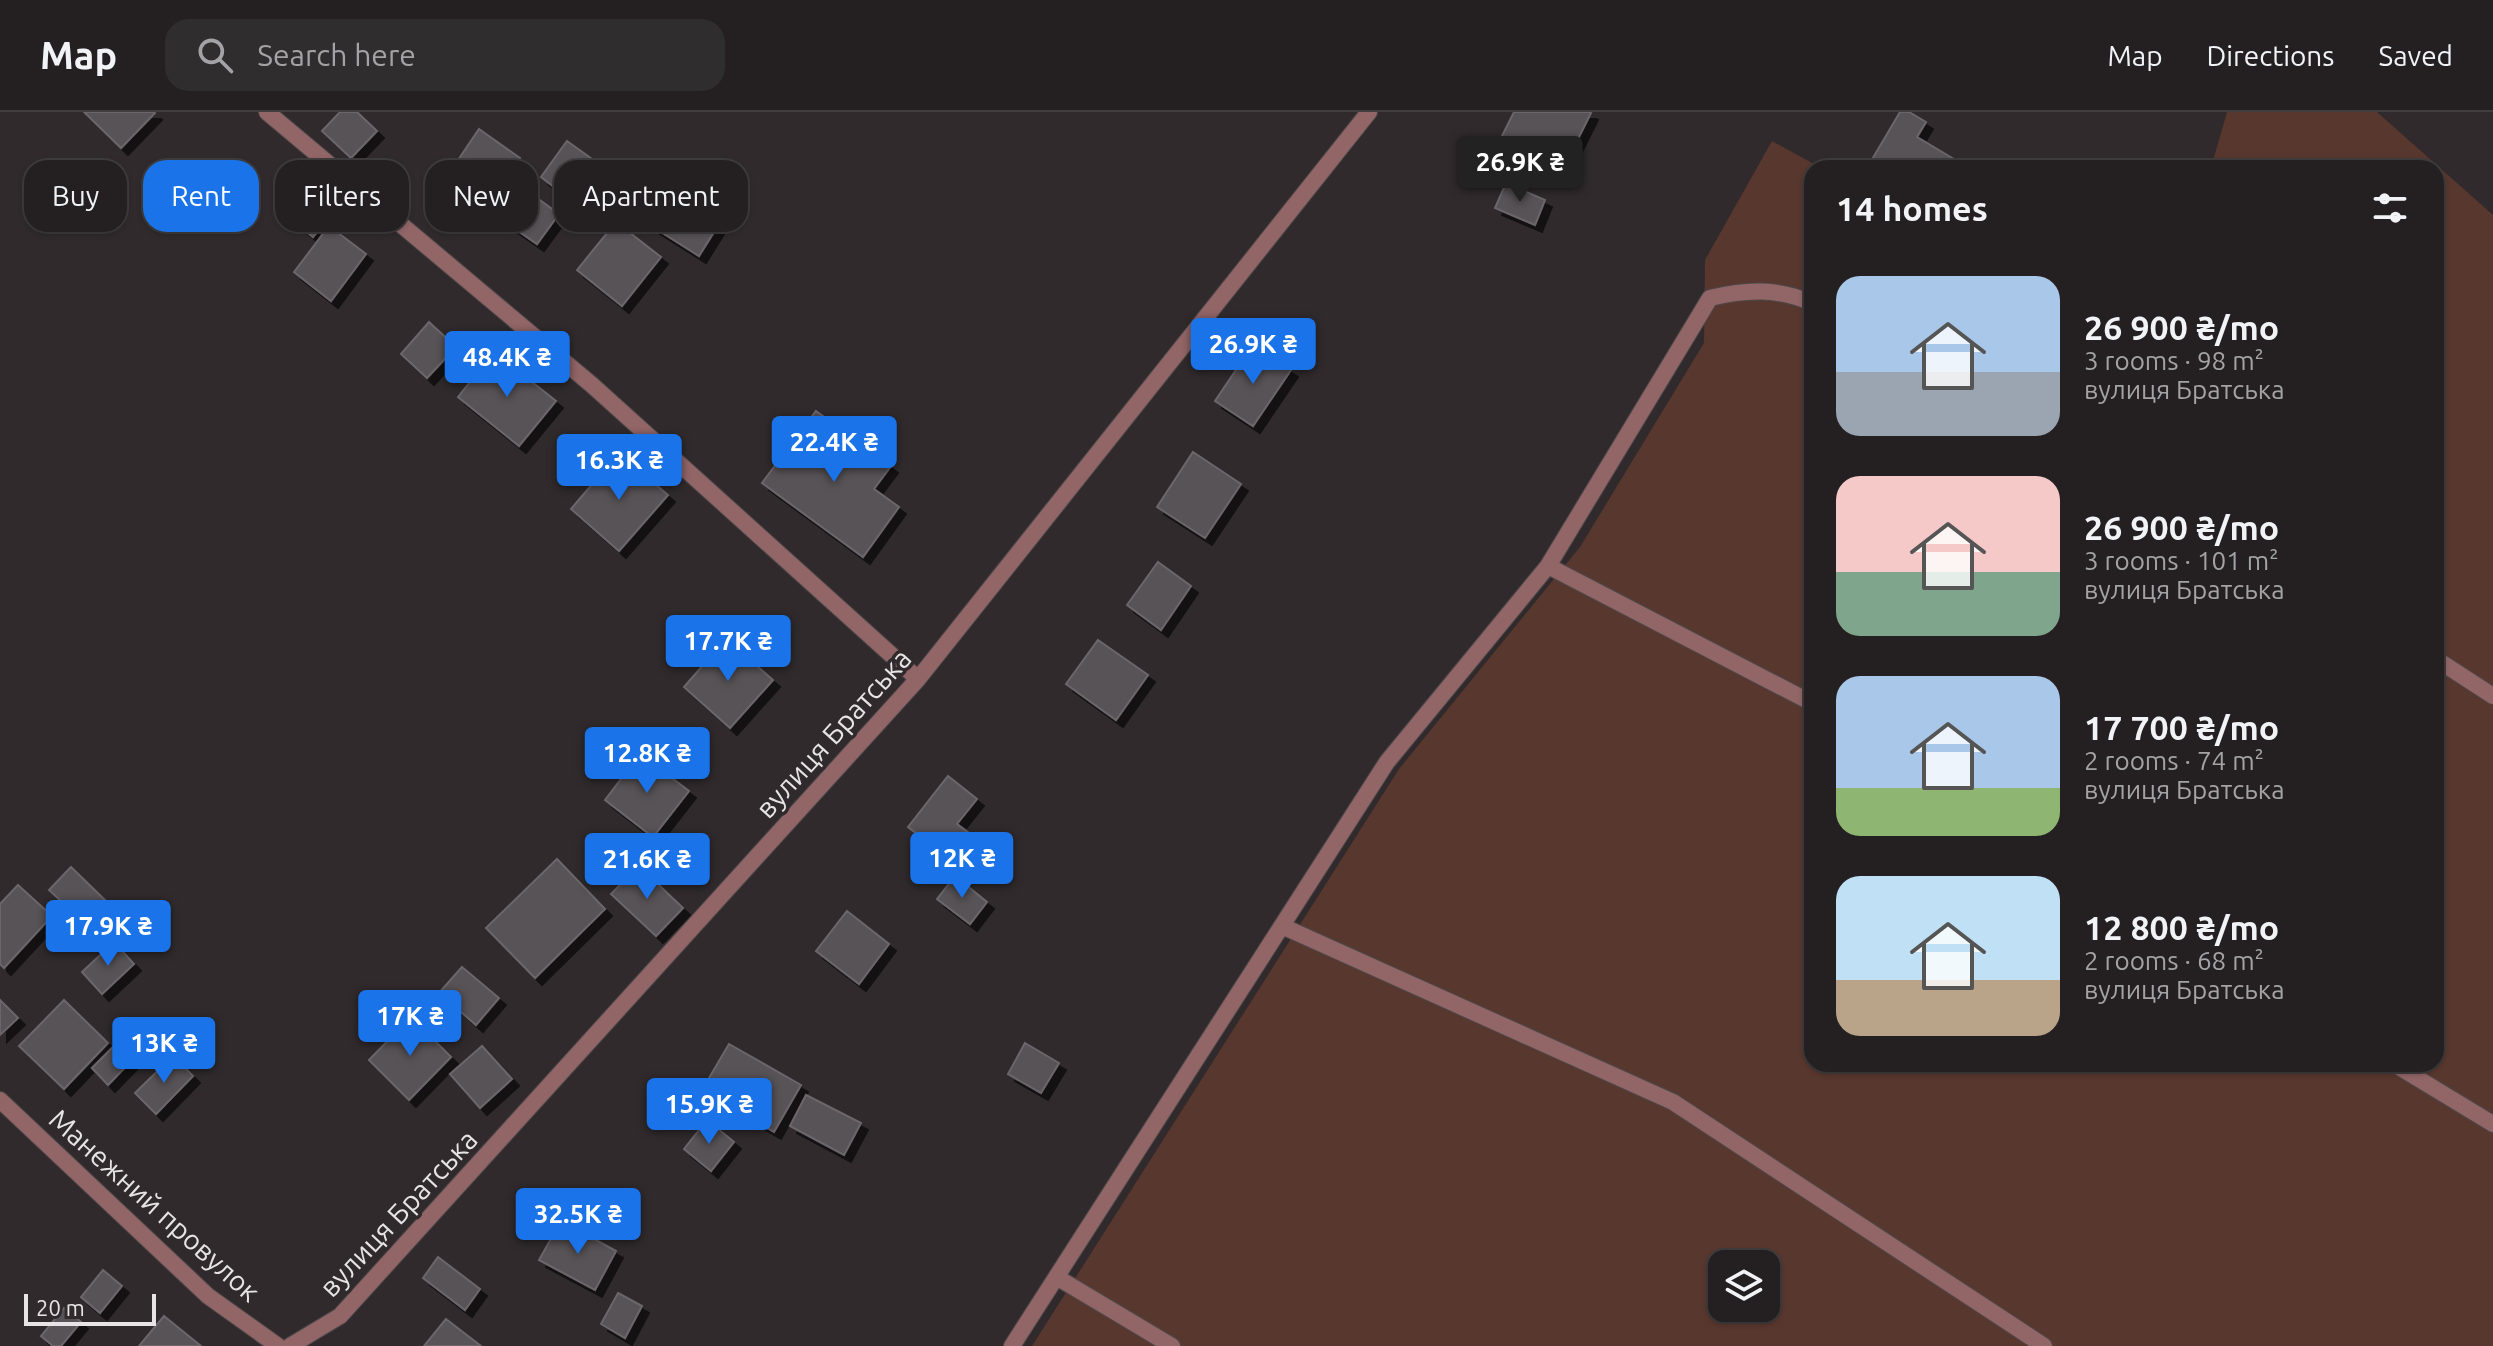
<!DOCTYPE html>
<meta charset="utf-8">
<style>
:root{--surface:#242021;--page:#302d2e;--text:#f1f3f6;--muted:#a3a3a5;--line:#413e3f;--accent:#1a73e8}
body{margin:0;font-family:Ubuntu,sans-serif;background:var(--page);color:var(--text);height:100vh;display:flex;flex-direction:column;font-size:30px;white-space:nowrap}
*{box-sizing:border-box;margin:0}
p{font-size:26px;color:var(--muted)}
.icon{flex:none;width:44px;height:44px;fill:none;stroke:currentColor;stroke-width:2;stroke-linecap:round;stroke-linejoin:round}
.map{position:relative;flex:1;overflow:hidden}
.drawer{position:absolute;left:1804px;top:48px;width:640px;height:912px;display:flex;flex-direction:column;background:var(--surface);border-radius:24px;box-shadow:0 2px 6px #0004,0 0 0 2px var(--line)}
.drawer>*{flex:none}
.guide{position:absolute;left:24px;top:48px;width:760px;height:72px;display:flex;gap:16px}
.buttons{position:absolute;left:1708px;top:1138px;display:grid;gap:16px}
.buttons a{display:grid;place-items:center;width:72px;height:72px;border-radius:16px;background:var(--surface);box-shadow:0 2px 6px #0004,0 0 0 2px var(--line);font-size:40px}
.scale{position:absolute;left:24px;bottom:20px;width:132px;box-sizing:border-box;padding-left:8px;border:4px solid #e8e4e5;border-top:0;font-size:22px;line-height:28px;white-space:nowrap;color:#e8e4e5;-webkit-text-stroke:6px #302a2c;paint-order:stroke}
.price{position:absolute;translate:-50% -68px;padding:0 18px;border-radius:8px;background:var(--accent);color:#fff;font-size:26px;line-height:52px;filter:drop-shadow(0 2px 4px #0008)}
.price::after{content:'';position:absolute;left:50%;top:48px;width:24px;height:18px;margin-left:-12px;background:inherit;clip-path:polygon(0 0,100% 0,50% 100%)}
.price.current{background:#222;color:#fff}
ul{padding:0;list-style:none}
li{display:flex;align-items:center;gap:24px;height:200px;padding:0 32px}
li span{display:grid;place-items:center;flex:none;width:224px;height:160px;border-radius:24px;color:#555}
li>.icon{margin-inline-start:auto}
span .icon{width:96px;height:96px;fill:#fffc;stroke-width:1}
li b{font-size:34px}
h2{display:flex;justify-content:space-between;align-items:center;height:96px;padding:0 32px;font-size:34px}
.pill{padding:0 28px;border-radius:24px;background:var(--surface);box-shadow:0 2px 6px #0004,0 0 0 2px var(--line);font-size:28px;line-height:72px}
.pill.current{background:var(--accent);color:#fff}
header{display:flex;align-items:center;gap:48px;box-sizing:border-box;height:112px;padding:0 40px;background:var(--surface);border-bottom:2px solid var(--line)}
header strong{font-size:38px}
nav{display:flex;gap:44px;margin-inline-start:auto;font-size:28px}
.search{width:560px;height:72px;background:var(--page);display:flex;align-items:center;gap:20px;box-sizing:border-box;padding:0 28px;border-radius:24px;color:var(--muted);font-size:30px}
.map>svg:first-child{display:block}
.green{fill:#58372e;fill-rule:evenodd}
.building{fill:#585256;stroke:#6c666a;stroke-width:2;filter:url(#shadow)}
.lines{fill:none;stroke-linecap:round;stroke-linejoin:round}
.service-casing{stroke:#4d484a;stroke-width:18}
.minor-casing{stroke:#4d484a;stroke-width:18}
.service{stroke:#926567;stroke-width:16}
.minor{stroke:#926567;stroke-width:16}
.labels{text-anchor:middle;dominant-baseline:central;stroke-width:7;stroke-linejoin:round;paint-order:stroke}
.street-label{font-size:28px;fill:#e8e4e5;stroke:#302a2c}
</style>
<header>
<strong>Map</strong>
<div class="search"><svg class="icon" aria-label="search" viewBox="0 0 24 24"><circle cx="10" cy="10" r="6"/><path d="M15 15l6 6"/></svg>Search here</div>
<nav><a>Map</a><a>Directions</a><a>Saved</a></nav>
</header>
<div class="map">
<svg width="2493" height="1234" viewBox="0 0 2493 1234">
<defs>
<filter id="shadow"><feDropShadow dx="7" dy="7" stdDeviation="0" flood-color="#0009"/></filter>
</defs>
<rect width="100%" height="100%" fill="#302a2c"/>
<!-- green -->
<path class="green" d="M 2227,0 L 2377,0 L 2493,103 L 2493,1234 L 1032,1234 L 1399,657 L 1580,435 L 1704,231 L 1705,148 L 1772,29 L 1821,56 L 1812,56 L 1812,952 L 2436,952 L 2436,56 L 2211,56 ZM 1722,1152 L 1766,1152 L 1766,1196 L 1722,1196 Z"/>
<!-- building -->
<path class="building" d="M 84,0 L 154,0 L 155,1 L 121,36 Z
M 340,0 L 357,0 L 377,19 L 351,46 L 322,19 Z
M 1514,0 L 1589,0 L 1591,1 L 1571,41 L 1554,32 L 1545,49 L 1501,26 Z
M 1900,0 L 1909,0 L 1926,10 L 1917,25 L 1964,53 L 1962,56 L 1867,56 Z
M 479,17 L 520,46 L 483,100 L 442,72 Z
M 567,29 L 599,52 L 571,88 L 541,65 Z
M 1506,71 L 1545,88 L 1535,113 L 1495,96 Z
M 321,76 L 340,92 L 313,125 L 294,109 Z
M 533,83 L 559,102 L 537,132 L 511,114 Z
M 673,83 L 719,112 L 699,144 L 653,115 Z
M 616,110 L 661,145 L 622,194 L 577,158 Z
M 329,114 L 366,142 L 331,189 L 294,160 Z
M 429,210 L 456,235 L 427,266 L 401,242 Z
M 1253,233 L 1291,258 L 1253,314 L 1215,289 Z
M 494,240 L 556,289 L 519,334 L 458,285 Z
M 816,299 L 891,354 L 874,377 L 899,395 L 863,445 L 762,371 Z
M 1193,340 L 1241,372 L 1205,426 L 1157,395 Z
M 619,341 L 668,383 L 619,439 L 571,397 Z
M 1158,450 L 1191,474 L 1161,518 L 1127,493 Z
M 726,527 L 773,568 L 730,616 L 684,575 Z
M 1098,528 L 1148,563 L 1116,608 L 1066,572 Z
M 640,642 L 689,679 L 653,725 L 605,688 Z
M 948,664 L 977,687 L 957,712 L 985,733 L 965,759 L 908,715 Z
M 557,747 L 605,797 L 535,866 L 486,816 Z
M 639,754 L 683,796 L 656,824 L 611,782 Z
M 71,755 L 107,790 L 86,812 L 49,778 Z
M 955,764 L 987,790 L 970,812 L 937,787 Z
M 18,773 L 52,804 L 4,856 L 0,852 L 0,792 Z
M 847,799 L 889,832 L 859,872 L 816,839 Z
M 114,830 L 134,852 L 102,882 L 82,860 Z
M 462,855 L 499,886 L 476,913 L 439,881 Z
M 0,888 L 18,906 L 0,923 Z
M 64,888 L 108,931 L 64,977 L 19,934 Z
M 411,905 L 451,945 L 409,988 L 369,948 Z
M 127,921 L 143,937 L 108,973 L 92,956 Z
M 1025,931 L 1059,951 L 1041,981 L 1008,962 Z
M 729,932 L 801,973 L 774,1020 L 702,978 Z
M 482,934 L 512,967 L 480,996 L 450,962 Z
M 173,944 L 193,964 L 156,1002 L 135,981 Z
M 806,983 L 861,1011 L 844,1043 L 790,1014 Z
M 707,1008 L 734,1030 L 711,1059 L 684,1037 Z
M 561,1109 L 616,1139 L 595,1178 L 539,1148 Z
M 438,1145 L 480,1177 L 465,1198 L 423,1166 Z
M 103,1158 L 122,1174 L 100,1201 L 81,1185 Z
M 618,1181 L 642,1194 L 625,1226 L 601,1212 Z
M 64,1196 L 81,1210 L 61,1234 L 53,1234 L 41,1224 Z
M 164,1204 L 201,1234 L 139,1234 Z
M 446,1207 L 481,1234 L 424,1234 Z"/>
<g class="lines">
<defs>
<path id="service" d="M 1548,454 L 1812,591
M 2436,547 L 2493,584
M 1284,815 L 1673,990 L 2044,1234
M 2394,952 L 2493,1012
M 1058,1166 L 1172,1234
M 1012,1234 L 1387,650 L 1548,454 L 1710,186 C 1746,177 1778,176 1812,191"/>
<path id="minor" d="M 267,0 L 592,273 L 918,567
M 0,988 L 208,1184 L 278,1234
M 290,1234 L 340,1204 L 918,567 L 1369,0"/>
</defs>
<!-- service casing -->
<use href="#service" class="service-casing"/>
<!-- minor casing -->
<use href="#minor" class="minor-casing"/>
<!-- service -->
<use href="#service" class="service"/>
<!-- minor -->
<use href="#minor" class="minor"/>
</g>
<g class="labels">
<!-- street labels -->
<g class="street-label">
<text transform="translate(833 621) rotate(-48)">вулиця Братська</text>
<text transform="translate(155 1093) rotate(42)">Манежний провулок</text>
<text transform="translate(398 1101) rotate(-47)">вулиця Братська</text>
</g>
</g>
</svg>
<div class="buttons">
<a><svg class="icon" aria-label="layers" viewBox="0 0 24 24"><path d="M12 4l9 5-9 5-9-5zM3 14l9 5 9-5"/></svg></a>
</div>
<div class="scale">20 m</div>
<b class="price current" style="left:1520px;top:92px">26.9K ₴</b>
<b class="price" style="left:1253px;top:274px">26.9K ₴</b>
<b class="price" style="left:507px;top:287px">48.4K ₴</b>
<b class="price" style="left:834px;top:372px">22.4K ₴</b>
<b class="price" style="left:619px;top:390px">16.3K ₴</b>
<b class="price" style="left:728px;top:571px">17.7K ₴</b>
<b class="price" style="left:647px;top:683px">12.8K ₴</b>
<b class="price" style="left:962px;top:788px">12K ₴</b>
<b class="price" style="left:647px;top:789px">21.6K ₴</b>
<b class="price" style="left:108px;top:856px">17.9K ₴</b>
<b class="price" style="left:410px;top:946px">17K ₴</b>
<b class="price" style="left:164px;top:973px">13K ₴</b>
<b class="price" style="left:709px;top:1034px">15.9K ₴</b>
<b class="price" style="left:578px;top:1144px">32.5K ₴</b>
<div class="guide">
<a class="pill">Buy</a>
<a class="pill current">Rent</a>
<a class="pill">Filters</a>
<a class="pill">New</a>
<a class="pill">Apartment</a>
</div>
<section class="drawer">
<h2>14 homes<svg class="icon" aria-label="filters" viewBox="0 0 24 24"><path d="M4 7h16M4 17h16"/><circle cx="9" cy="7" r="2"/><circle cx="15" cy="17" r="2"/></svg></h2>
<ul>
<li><span style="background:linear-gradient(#a9c7e8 60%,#9aa5b1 0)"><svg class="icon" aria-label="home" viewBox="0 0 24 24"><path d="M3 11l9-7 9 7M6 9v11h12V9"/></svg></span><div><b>26 900 ₴/mo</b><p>3 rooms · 98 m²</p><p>вулиця Братська</p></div></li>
<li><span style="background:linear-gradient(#f6c9c9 60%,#7fa58c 0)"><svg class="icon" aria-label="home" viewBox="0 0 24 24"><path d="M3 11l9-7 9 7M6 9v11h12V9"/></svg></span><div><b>26 900 ₴/mo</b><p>3 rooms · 101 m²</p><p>вулиця Братська</p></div></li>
<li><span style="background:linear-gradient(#a9c7e8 70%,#8fb573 0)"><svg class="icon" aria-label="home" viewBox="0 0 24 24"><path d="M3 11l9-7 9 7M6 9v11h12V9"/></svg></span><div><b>17 700 ₴/mo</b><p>2 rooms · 74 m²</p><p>вулиця Братська</p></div></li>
<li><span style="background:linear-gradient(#bfe0f5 65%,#b9a48a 0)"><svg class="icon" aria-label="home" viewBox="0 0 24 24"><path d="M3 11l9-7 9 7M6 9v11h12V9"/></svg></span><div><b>12 800 ₴/mo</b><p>2 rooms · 68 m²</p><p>вулиця Братська</p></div></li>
</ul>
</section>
</div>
